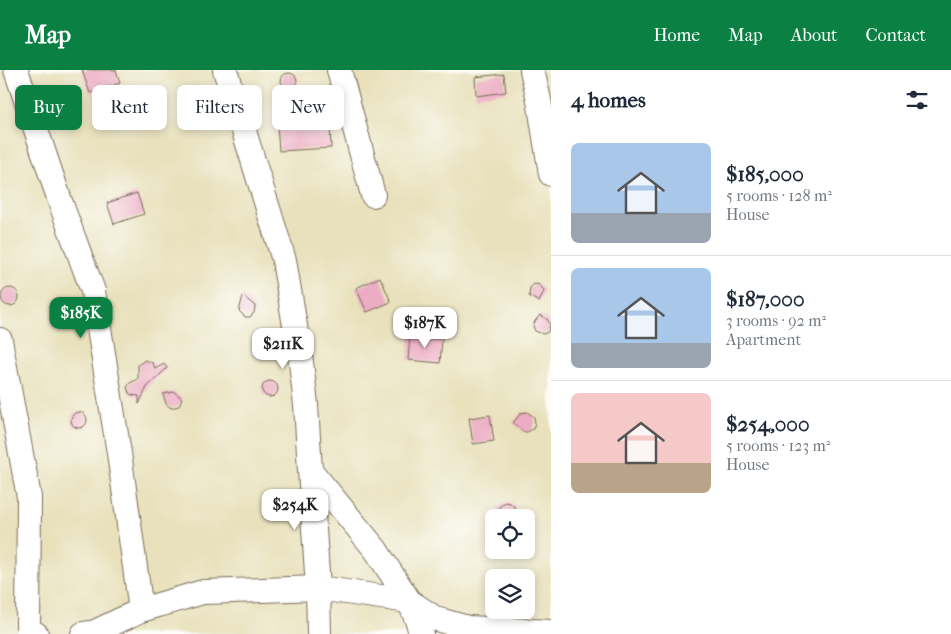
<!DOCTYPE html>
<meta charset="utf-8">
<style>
:root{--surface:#fff;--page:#f6f6f7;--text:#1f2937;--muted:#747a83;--line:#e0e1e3;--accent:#0b8043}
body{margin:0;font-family:"IM FELL French Canon",serif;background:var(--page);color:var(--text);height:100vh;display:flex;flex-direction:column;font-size:19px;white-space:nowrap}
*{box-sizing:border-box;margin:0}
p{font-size:16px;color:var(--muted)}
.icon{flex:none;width:28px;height:28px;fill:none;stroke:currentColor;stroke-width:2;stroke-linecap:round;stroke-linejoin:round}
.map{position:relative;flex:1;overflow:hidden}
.details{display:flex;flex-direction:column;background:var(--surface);width:400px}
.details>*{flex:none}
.top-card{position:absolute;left:15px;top:15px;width:460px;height:45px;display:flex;gap:10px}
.tools{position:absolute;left:485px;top:439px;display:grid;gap:10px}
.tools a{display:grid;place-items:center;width:50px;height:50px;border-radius:8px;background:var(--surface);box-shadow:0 2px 8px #0003;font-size:25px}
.price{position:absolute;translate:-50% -42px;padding:0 11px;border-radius:10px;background:#fff;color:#222;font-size:16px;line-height:32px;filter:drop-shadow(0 1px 2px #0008)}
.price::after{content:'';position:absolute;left:50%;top:30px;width:15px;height:11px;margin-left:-8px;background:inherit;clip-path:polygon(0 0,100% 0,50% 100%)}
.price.current{background:var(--accent);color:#fff}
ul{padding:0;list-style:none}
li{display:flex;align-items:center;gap:15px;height:125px;padding:0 20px}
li+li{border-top:1px solid var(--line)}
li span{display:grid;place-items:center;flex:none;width:140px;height:100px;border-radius:8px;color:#555}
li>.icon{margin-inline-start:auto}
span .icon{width:60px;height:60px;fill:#fffc;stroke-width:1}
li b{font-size:21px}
h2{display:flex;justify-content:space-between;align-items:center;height:60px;padding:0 20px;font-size:21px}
.pill{padding:0 18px;border-radius:8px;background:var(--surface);box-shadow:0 2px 8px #0003;font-size:18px;line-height:45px}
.pill.current{background:var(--accent);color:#fff}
header{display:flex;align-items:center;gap:30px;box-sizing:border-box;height:70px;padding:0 25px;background:var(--accent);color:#fff}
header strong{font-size:24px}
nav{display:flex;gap:28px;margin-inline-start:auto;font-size:18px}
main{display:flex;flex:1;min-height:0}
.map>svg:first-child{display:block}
.building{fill:#ecadc4}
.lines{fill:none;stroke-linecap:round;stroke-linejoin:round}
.minor-casing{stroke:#786a55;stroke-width:26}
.minor{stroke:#fff;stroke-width:24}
</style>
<header>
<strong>Map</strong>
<nav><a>Home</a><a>Map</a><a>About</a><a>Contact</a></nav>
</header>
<main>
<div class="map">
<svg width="551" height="564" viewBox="0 0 551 564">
<rect width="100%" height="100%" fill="#fdfcf7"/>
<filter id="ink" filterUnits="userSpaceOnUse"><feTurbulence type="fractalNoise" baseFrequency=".02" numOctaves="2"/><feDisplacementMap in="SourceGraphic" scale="10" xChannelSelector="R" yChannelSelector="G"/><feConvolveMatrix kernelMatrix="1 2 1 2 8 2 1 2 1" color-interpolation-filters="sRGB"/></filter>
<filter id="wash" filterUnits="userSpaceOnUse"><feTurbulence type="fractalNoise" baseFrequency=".0096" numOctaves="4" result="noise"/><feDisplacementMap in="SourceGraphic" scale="20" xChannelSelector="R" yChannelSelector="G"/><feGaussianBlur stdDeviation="1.12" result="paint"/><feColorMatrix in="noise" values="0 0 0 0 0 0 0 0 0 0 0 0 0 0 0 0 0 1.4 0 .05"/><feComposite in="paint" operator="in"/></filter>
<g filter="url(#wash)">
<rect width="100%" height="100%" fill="#e8e1bc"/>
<g id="blocks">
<!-- building -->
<path class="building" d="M 82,0 L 116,0 L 120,13 L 90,23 Z
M281 11a8 8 0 1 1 16 0a8 8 0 1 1-16 0Z
M 504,4 L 506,22 L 476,26 L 475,7 Z
M188 49a8 8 0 1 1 16 0a8 8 0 1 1-16 0Z
M 330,51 L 331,78 L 279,81 L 277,55 Z
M 137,123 L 144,144 L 114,154 L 107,133 Z
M 380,207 L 391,232 L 367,242 L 356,218 Z
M 534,214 L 540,215 L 544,221 L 539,232 L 529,226 L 530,218 Z
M1 227a9 9 0 1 1 18 0a9 9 0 1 1-18 0Z
M 243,226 L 255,236 L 254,243 L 250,247 L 245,247 L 239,241 Z
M 540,245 L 547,249 L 550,254 L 548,262 L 543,264 L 535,261 L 533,256 L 535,251 Z
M 410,266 L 442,269 L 440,293 L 408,290 Z
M 145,290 L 153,293 L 155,299 L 164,294 L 167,298 L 147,317 L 139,334 L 139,326 L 132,325 L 129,323 L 127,317 L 130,313 L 138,309 L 138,295 Z
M262 319a8 8 0 1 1 16 0a8 8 0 1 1-16 0Z
M 174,322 L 182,328 L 179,336 L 171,338 L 166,334 L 163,324 Z
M71 350a8 8 0 1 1 16 0a8 8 0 1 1-16 0Z
M 527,342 L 534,347 L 535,353 L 533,359 L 527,362 L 524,362 L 513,353 L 521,343 Z
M 490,345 L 494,371 L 473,374 L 469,348 Z
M 505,432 L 510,433 L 515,437 L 515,448 L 497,448 L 498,438 Z"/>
</g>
</g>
<g filter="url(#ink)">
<use href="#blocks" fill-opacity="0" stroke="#786a55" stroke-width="1"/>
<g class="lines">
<defs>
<path id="minor" d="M 16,0 L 61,134 L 93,221 L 119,383 L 141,540
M 225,0 L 284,190 L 301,292 L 306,335 L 310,400 L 376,480 L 409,531 L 418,552 L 421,564
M 339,0 L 373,125
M 532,0 L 539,30 L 551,104
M 0,270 L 29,427 L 28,561 L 36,564
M 310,400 L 318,518 L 319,564
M 83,564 L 95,562 L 141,540 L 203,522 L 318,518 L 409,531 L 436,549 L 468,558 L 551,562"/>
</defs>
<!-- minor casing -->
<use href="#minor" class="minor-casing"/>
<!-- minor -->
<use href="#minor" class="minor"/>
</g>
</g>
</svg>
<div class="tools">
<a><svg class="icon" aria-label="locate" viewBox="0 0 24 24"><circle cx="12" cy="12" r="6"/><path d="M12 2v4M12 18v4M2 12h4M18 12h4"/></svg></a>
<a><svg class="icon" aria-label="layers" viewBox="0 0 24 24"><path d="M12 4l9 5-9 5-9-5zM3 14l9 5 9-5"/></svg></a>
</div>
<b class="price current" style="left:81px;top:269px">$185K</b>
<b class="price" style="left:425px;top:279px">$187K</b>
<b class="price" style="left:283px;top:300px">$211K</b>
<b class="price" style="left:295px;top:461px">$254K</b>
<div class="top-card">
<a class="pill current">Buy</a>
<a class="pill">Rent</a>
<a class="pill">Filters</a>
<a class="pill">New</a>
</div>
</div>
<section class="details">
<h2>4 homes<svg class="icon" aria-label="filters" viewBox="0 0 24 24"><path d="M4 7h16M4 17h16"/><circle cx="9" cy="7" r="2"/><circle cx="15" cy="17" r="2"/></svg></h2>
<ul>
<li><span style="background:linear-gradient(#a9c7e8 70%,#9aa5b1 0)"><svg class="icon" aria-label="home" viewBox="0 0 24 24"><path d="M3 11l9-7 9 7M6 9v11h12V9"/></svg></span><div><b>$185,000</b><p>5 rooms · 128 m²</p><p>House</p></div></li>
<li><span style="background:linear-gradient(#a9c7e8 75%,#9aa5b1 0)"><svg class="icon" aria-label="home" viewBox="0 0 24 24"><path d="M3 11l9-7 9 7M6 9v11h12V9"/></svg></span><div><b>$187,000</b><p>3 rooms · 92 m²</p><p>Apartment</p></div></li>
<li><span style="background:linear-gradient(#f6c9c9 70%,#b9a48a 0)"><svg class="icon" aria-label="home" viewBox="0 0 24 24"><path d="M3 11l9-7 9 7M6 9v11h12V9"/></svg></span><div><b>$254,000</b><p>5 rooms · 123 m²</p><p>House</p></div></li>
</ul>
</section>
</main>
